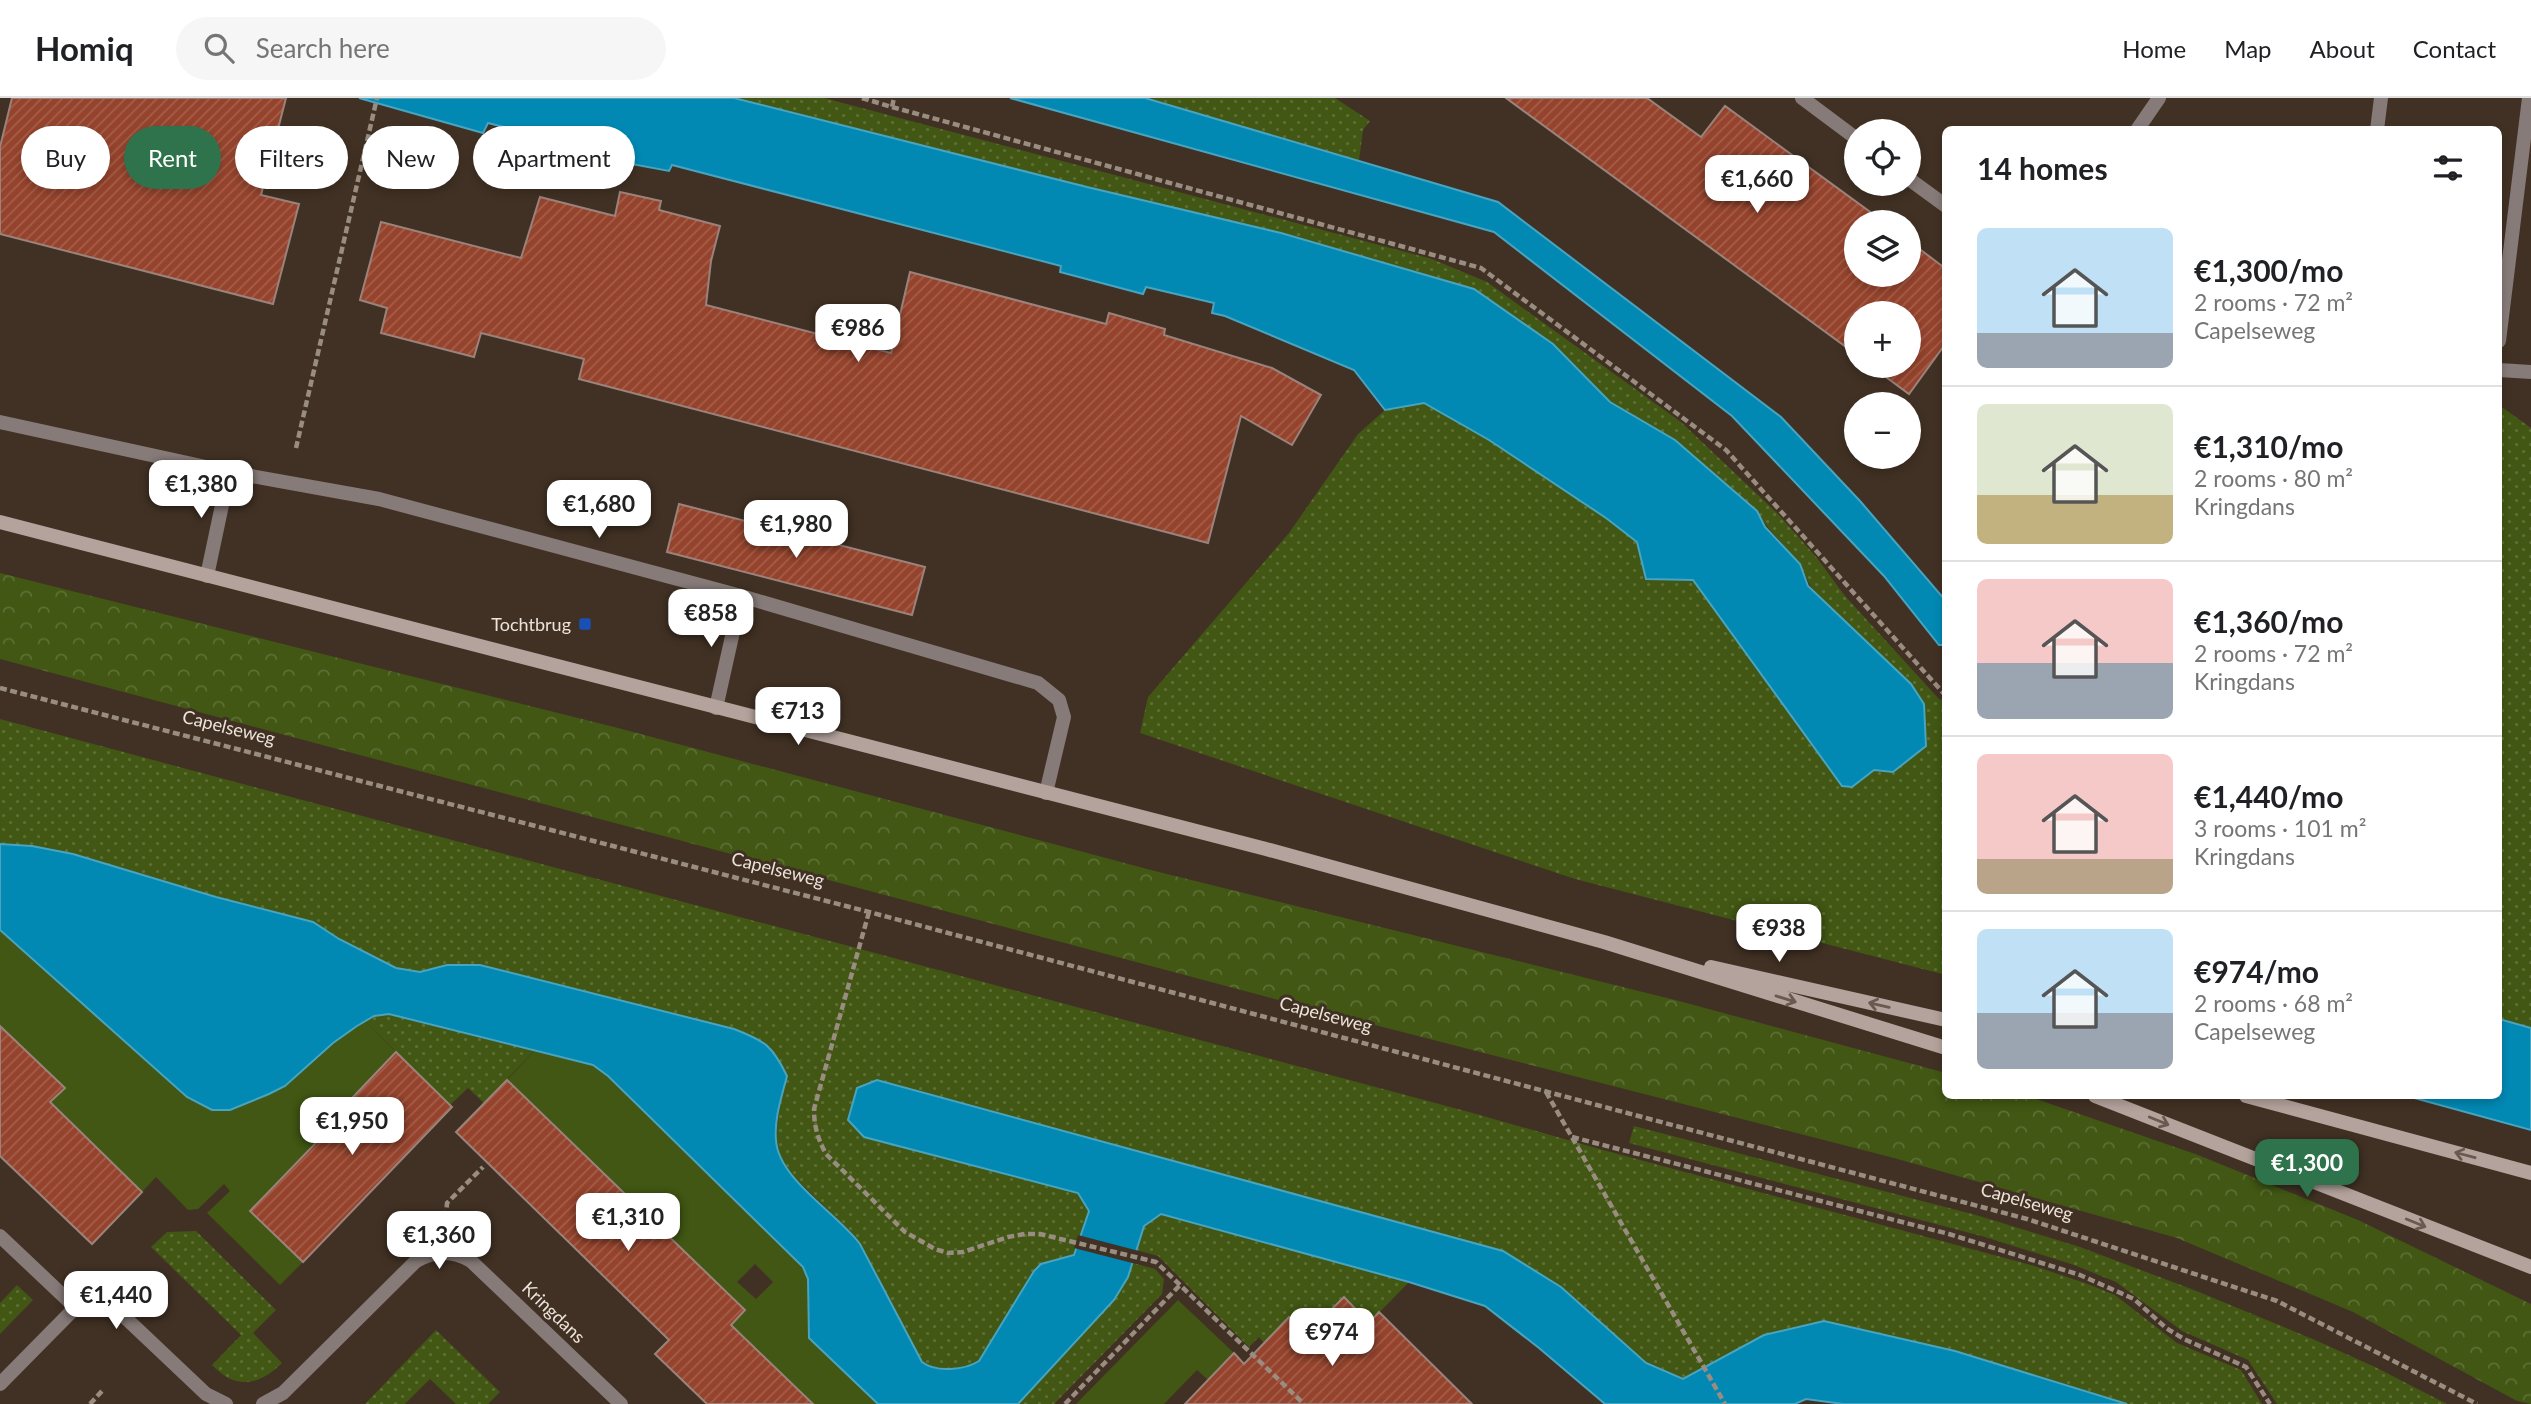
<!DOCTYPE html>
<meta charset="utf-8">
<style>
:root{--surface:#fff;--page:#f6f6f6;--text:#202124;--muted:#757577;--line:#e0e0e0;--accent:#2e734c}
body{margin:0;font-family:Lato,sans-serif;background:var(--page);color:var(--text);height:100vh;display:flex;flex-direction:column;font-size:26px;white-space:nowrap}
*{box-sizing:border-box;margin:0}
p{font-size:23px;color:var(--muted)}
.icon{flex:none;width:38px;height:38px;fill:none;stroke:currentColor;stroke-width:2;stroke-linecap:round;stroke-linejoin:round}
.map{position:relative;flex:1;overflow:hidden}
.sheet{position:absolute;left:1942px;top:28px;width:560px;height:973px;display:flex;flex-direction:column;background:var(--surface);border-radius:10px;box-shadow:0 4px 10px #0003}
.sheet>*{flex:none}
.guide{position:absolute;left:21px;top:28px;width:665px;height:63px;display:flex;gap:14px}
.tools{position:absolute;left:1844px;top:21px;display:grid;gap:14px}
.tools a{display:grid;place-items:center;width:77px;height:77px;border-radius:50%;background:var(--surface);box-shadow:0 4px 10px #0003;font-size:35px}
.price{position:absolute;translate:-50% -60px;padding:0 16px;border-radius:14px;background:#fff;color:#222;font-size:23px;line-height:46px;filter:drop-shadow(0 2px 4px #0008)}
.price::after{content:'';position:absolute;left:50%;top:42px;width:21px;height:16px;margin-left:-10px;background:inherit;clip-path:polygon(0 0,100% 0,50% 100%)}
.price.active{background:var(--accent);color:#fff}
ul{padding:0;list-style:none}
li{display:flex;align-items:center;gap:21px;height:175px;padding:0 35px}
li+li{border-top:2px solid var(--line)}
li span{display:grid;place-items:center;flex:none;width:196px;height:140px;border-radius:10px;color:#555}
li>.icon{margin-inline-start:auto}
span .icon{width:84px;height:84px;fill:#fffc;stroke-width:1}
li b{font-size:30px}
h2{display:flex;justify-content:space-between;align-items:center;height:84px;padding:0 35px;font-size:30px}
.tag{padding:0 24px;border-radius:32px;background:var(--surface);box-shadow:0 4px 10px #0003;font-size:24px;line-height:63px}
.tag.active{background:var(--accent);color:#fff}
header{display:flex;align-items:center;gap:42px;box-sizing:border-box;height:98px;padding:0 35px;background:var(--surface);border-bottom:2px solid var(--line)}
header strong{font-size:33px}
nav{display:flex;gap:38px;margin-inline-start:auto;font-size:24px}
.search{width:490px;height:63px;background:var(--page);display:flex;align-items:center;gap:18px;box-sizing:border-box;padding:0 24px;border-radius:38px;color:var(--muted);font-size:26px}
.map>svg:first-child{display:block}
.grass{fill:url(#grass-dots)}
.forest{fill:url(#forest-crowns)}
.garden{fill:#415713;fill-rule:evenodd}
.water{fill:#0189b4;stroke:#48a4bf;stroke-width:2}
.pier{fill:#413124}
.building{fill:url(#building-hatch);stroke:#9b837c;stroke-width:2}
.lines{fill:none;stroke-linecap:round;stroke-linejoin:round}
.path{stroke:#998c81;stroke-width:4.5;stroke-dasharray:7 3.5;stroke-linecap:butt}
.street{stroke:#867b78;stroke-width:14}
.secondary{stroke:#b4a39d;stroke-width:14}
.oneway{stroke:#69594e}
.transit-dot{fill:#1a4fb4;stroke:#413124;stroke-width:2.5}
.labels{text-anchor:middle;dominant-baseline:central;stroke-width:6;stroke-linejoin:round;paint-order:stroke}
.poi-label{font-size:18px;fill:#ede3da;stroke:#413124;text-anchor:end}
.street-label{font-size:18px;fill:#ede3da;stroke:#413124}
</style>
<header>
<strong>Homiq</strong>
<div class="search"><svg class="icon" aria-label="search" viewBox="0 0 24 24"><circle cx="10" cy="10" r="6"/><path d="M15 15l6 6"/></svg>Search here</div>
<nav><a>Home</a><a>Map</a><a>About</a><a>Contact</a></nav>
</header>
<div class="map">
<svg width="2531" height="1306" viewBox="0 0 2531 1306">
<defs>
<pattern id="grass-dots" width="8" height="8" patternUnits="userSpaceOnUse" patternTransform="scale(1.75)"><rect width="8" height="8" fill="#415713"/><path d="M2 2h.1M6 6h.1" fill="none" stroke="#5d6f35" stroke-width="1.8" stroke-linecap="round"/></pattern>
<pattern id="forest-crowns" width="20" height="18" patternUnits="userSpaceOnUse" patternTransform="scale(1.75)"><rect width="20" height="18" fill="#415713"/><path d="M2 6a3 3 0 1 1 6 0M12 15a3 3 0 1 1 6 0" fill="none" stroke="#5d6f35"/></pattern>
<pattern id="building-hatch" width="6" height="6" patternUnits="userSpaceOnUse" patternTransform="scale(1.75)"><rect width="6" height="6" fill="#95432c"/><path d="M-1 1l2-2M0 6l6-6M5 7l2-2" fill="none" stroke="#a45e4a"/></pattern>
</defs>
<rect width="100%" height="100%" fill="#413124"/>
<!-- grass -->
<path class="grass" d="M 734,0 L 824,0 L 1432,161 L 1487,184 L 1681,324 L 1778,416 L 1817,460 L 1845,498 L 1939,601 L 1946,603 L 1946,877 L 1575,781 L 1140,635 L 1148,599 L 1289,435 L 1358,336 L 1385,312 L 1424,305 L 1489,342 L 1606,420 L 1637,444 L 1646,480 L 1693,482 L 1842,688 L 1852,688 L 1874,672 L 1819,499 C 1806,485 1808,479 1799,466 C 1786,446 1768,434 1757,413 L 1675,342 L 1610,304 L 1553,246 L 1474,191 L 1281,135 L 1087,89 Z
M 1145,0 L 1335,0 L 1370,23 L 1363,32 L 1359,63 Z
M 2499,307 L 2531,330 L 2531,930 L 2499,921 Z
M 0,621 L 1469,1014 L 1603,1052 L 2031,1167 L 2085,1185 L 2115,1197 L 2177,1245 L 2241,1272 L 2262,1306 L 2127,1306 L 1955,1253 L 1764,1237 L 1684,1281 L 1646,1265 L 1561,1189 L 1503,1153 L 877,982 L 864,1039 L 1078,1095 L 1089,1113 L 1074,1157 L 1034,1173 L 979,1263 C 965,1272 936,1275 922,1264 L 852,1135 L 795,1080 L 779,1060 L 776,1042 L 778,1014 L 787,978 L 447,867 L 420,874 L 396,870 L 339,841 L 313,824 L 216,799 L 73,756 L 32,748 L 0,746 Z
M 389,916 L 535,952 L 484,1005 L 468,990 L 450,1007 L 365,923 L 374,918 Z
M 1634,1028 L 1976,1117 L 2080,1149 L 2194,1192 L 2315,1242 L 2375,1269 L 2447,1306 L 2277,1306 L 2248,1262 L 2182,1233 L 2116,1184 L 2074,1167 L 1985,1139 L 1629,1045 Z
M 1161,1116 L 1409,1184 L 1369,1225 L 1344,1200 L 1306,1237 L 1288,1219 L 1264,1245 L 1259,1239 L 1249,1249 L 1158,1158 L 1136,1152 L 1144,1128 Z
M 196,1133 L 276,1212 L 253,1235 L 282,1265 C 259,1288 235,1292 212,1267 L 241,1237 L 151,1149 L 167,1134 Z
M 1133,1165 L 1155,1171 L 1164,1181 L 1162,1196 L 1054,1306 L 1018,1306 L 1113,1202 Z
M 17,1187 L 33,1202 L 0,1236 L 0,1205 Z
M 436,1232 L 500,1294 L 488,1306 L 456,1306 L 430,1281 L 405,1306 L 365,1306 Z"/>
<!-- forest -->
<path class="forest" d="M 0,475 L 618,630 L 1151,772 L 1679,903 L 1946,975 L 1946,998 L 2028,998 L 2198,1057 L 2358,1122 L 2531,1206 L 2531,1306 L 2517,1303 L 2353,1214 L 2177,1140 L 1894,1060 L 1297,907 L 0,561 Z"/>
<!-- garden -->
<path class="garden" d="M 0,832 L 187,999 L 212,1012 L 333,945 L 365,923 L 396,954 L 335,1018 L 338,1022 L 250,1113 L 303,1164 L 280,1187 L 207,1115 L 230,1093 L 224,1086 L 198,1111 L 188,1112 L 156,1079 L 142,1094 L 50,1004 L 64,990 L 0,928 Z
M 535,952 L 593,967 L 608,978 L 803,1169 L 808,1181 L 809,1240 L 878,1306 L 813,1306 L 709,1205 L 722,1190 L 507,982 ZM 755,1166 L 773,1184 L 756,1201 L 737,1184 Z
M 1178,1202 L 1234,1255 L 1208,1282 L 1197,1272 L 1164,1306 L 1076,1306 Z"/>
<!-- water -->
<path class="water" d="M 359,0 L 734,0 L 1087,89 L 1281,135 L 1474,191 L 1553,246 L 1610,304 L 1675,342 L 1757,413 L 1765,429 L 1800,466 L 1808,488 L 1911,586 L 1924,606 L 1926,648 L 1893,674 L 1874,672 L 1852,689 L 1842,688 L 1693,482 L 1646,481 L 1637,444 L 1606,420 L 1489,342 L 1424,305 L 1385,312 L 1354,272 L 1225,218 L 1212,215 L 1214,205 L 1146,189 L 1143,196 L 1060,174 L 1061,168 L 672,67 L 669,73 L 534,48 L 535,37 L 488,25 L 483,35 Z
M 1010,0 L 1145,0 L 1498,104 L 1781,319 L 1860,403 L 1946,503 L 1946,547 L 1939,547 L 1884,478 L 1732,318 L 1494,134 Z
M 0,746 L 32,748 L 73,756 L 216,799 L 313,824 L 339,841 L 396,870 L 420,874 L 447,867 L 480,867 L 734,931 C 765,943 772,947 787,978 C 782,998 774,1020 776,1042 C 778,1081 838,1116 860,1146 L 922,1264 C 936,1275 965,1272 979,1263 L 1034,1173 L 1041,1166 L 1074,1157 L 1089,1113 L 1078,1095 L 864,1039 L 848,1022 L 857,990 L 877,982 L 1503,1153 L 1561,1189 L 1646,1265 L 1683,1281 L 1764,1237 L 1824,1223 L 1955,1253 L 2127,1306 L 1843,1306 L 1806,1301 L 1795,1306 L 1605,1306 L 1539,1250 L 1485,1208 L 1409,1184 L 1161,1116 L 1144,1128 L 1128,1179 L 1114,1202 L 1018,1306 L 878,1306 L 809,1240 L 808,1181 L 803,1169 L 608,978 L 593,967 L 389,916 L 374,918 L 357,928 L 333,945 L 285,988 L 269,996 L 230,1012 L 212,1012 L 187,999 L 0,832 Z
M 2499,921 L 2531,930 L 2531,1032 L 2407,998 L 2499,998 Z"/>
<!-- pier -->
<path class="pier" d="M 1078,1137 L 1139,1153 L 1136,1166 L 1074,1150 Z"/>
<!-- building -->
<path class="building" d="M 12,0 L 286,0 L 261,97 L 299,106 L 273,206 L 0,136 L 0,49 Z
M 1506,0 L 1647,0 L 1701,39 L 1725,8 L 1884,124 L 1857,124 L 1857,177 L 1909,177 L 1909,143 L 1946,171 L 1946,245 L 1909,296 L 1871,268 L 1909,268 L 1909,215 L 1857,215 L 1857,257 Z
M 620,94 L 661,103 L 659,112 L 720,128 L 711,163 L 706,207 L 891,255 L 910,174 L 1106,226 L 1109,215 L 1165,231 L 1164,237 L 1272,270 L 1321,297 L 1292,347 L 1241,318 L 1208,445 L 579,281 L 584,261 L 481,235 L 474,259 L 381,235 L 387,210 L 360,202 L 381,124 L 521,160 L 540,99 L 615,118 Z
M 679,406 L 925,469 L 912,517 L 667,454 Z
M 0,928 L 65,990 L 50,1004 L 142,1094 L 92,1146 L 0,1058 Z
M 396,954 L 452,1009 L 303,1164 L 250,1113 L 338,1022 L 334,1019 Z
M 507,982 L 745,1212 L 731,1227 L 813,1306 L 707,1306 L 655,1256 L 669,1242 L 456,1034 Z
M 1344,1199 L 1369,1225 L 1379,1214 L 1472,1306 L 1185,1306 L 1234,1255 L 1244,1266 L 1289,1219 L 1306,1237 Z"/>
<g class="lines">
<!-- path -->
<path class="path" d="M 862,0 L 892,9 L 894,0
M 892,9 L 1481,170 L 1726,352 L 1946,598
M 296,350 L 377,0
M 0,590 L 869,814 L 2027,1121 L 2277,1203 L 2477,1306
M 869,814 L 814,1011 C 814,1029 818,1041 826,1056 L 905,1134 L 935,1151 L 948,1155 L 963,1154 L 1008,1139 L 1025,1136 L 1040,1136 L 1156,1164 L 1304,1306
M 1546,994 L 1725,1306
M 1572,1039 L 1949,1136 L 2080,1177 L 2134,1201 L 2166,1230 L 2184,1241 L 2246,1269 L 2270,1306
M 446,1120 L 447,1105 L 483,1069
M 90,1306 L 102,1293
M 1065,1306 L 1180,1187"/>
<!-- street -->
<path class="street" d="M 1802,0 L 1857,41
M 2137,32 L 2159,0
M 2377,32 L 2381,0
M 1909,81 L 1946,108
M 2499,243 L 2529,0
M 2499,272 L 2531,274
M 0,324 L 229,374 L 379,401 L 741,498 L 1038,585 L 1059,602 L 1064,619 L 1046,695
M 207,478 L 229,374
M 716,610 L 741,498
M 0,1138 L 76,1210
M 0,1286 L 71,1214 L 81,1207 L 90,1205 L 98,1204 L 113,1208 L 206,1296 L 226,1306
M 263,1306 L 283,1295 L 416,1163 C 435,1153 452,1152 471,1163 L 621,1306"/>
<!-- secondary -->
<path class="secondary" d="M 0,424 L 1266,751 L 1604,844 L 1946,950
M 1711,869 L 1946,922
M 2095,998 L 2531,1169
M 2246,998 L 2531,1075"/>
</g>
<!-- one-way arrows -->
<defs><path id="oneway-shaft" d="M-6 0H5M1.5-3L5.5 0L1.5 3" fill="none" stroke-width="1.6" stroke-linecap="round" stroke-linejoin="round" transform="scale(1.75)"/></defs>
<g class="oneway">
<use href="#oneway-shaft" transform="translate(1786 901) rotate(17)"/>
<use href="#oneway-shaft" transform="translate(1879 907) rotate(-167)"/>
<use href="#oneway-shaft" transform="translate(2159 1023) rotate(22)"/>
<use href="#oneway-shaft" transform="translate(2465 1057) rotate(-165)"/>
<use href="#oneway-shaft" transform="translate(2416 1125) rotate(22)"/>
</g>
<!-- markers -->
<rect class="transit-dot" x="578" y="519" width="14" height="14" rx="3.5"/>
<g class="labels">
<!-- poi labels -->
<g class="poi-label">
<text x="571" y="526">Tochtbrug</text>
</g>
<!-- street labels -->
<g class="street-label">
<text transform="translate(229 629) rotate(14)">Capelseweg</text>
<text transform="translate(778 771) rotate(14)">Capelseweg</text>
<text transform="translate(1326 916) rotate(15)">Capelseweg</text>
<text transform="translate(2027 1103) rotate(16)">Capelseweg</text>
<text transform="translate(554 1214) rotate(44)">Kringdans</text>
</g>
</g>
</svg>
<div class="tools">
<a><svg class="icon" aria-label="locate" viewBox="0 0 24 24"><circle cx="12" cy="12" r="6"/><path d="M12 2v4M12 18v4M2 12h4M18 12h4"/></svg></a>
<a><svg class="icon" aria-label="layers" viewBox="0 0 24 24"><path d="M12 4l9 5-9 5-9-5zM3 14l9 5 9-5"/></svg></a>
<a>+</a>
<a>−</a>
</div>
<b class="price" style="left:1757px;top:117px">€1,660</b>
<b class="price" style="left:858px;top:266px">€986</b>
<b class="price" style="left:201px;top:422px">€1,380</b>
<b class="price" style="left:599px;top:442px">€1,680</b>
<b class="price" style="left:796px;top:462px">€1,980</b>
<b class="price" style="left:711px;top:551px">€858</b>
<b class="price" style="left:798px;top:649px">€713</b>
<b class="price" style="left:1779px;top:866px">€938</b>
<b class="price" style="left:352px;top:1059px">€1,950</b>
<b class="price active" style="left:2307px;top:1101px">€1,300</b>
<b class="price" style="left:628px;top:1155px">€1,310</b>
<b class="price" style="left:439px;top:1173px">€1,360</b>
<b class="price" style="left:116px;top:1233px">€1,440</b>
<b class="price" style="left:1332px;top:1270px">€974</b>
<div class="guide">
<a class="tag">Buy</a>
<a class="tag active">Rent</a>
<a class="tag">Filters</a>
<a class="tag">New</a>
<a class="tag">Apartment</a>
</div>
<section class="sheet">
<h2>14 homes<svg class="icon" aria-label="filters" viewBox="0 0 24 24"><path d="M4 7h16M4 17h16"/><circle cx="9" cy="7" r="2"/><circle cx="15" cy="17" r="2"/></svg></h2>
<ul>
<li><span style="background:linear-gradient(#bfe0f5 75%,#9aa5b1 0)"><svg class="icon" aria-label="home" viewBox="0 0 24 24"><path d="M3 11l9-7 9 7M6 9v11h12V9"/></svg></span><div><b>€1,300/mo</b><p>2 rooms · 72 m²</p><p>Capelseweg</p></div></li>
<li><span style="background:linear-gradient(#dfe7d0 65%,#c2b280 0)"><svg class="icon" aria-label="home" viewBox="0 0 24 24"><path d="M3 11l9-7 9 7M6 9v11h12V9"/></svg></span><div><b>€1,310/mo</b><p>2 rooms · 80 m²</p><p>Kringdans</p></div></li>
<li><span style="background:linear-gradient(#f6c9c9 60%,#9aa5b1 0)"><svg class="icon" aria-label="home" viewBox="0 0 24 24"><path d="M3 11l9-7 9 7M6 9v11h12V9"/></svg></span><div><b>€1,360/mo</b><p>2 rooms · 72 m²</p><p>Kringdans</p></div></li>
<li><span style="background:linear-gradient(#f6c9c9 75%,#b9a48a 0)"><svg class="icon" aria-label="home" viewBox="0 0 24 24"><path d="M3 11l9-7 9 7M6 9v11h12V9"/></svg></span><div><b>€1,440/mo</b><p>3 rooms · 101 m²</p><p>Kringdans</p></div></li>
<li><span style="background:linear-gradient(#bfe0f5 60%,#9aa5b1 0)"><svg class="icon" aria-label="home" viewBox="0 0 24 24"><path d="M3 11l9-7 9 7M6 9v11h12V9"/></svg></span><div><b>€974/mo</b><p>2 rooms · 68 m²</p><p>Capelseweg</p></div></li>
</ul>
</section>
</div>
